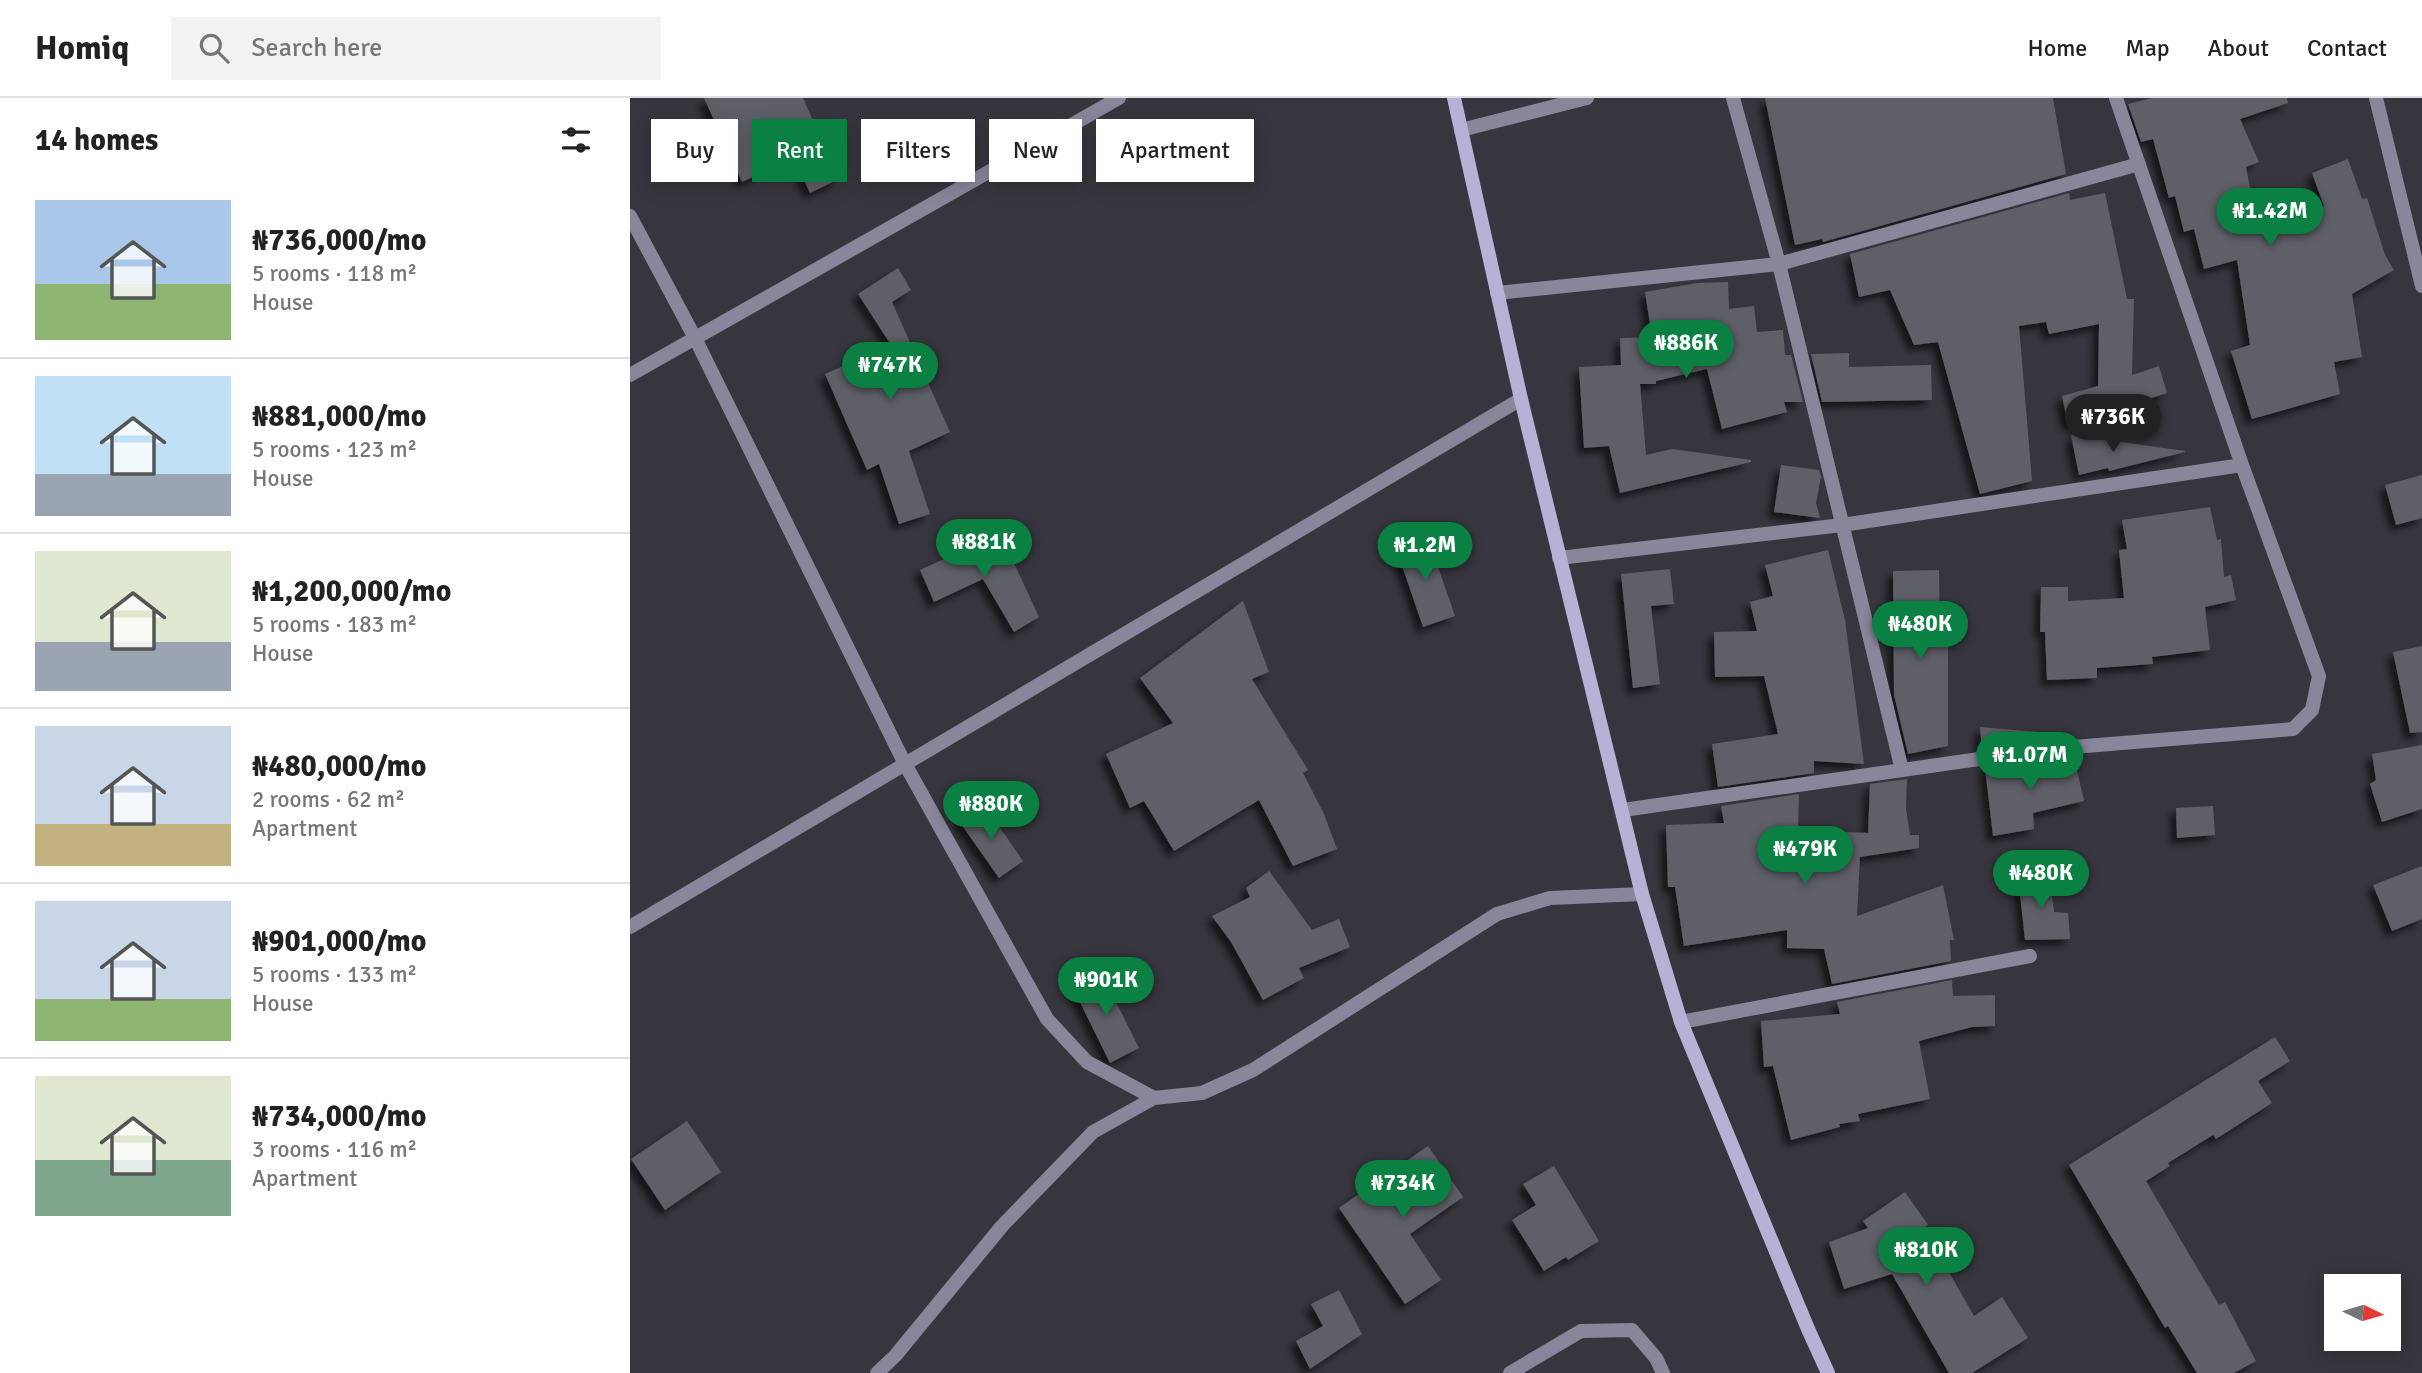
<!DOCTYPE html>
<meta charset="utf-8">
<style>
:root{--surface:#fff;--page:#f2f2f2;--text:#222;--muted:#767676;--line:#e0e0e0;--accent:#0b8043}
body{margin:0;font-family:Signika,sans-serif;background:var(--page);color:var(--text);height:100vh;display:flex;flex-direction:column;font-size:26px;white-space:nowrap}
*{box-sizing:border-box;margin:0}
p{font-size:23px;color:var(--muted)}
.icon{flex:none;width:38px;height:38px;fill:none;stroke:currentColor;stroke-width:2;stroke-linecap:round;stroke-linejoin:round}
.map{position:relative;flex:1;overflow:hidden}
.side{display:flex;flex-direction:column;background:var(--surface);width:630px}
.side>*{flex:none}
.top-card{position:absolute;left:21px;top:21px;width:665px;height:63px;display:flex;gap:14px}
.needle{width:46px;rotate:95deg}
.tools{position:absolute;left:1694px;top:1176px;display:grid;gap:14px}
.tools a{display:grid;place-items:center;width:77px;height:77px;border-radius:0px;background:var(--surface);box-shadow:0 4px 18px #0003;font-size:35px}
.price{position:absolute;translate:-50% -60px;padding:0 16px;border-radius:24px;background:var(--accent);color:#fff;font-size:23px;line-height:46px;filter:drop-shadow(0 2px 4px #0008)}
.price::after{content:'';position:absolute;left:50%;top:42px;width:21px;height:16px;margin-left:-10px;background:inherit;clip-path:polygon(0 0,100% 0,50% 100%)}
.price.active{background:#222;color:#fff}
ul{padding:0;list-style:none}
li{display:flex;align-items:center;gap:21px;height:175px;padding:0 35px}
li+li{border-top:2px solid var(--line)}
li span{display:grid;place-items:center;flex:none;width:196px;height:140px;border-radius:0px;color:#555}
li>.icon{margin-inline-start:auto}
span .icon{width:84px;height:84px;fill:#fffc;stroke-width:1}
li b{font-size:30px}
h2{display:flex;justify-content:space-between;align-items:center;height:84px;padding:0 35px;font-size:30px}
.tag{padding:0 24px;border-radius:0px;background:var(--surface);box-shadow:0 4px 18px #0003;font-size:24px;line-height:63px}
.tag.active{background:var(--accent);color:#fff}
header{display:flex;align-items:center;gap:42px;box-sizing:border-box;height:98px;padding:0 35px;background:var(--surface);border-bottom:2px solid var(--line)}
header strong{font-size:33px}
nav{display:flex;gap:38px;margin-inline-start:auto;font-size:24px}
.search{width:490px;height:63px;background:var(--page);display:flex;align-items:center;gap:18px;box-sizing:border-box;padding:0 24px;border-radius:0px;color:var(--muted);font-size:26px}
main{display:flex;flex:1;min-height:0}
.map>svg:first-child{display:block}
.building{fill:#5f5e67;filter:url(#shadow)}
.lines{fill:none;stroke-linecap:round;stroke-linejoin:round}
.street{stroke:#89869c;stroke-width:14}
.secondary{stroke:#b7b1d5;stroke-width:14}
</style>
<header>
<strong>Homiq</strong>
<div class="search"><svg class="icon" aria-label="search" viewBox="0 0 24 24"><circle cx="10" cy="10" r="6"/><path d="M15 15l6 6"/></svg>Search here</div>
<nav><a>Home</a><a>Map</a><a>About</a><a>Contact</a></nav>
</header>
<main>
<section class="side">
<h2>14 homes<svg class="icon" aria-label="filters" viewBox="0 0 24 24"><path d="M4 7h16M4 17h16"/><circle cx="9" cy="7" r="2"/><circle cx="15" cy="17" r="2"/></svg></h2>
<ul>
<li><span style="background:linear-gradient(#a9c7e8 60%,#8fb573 0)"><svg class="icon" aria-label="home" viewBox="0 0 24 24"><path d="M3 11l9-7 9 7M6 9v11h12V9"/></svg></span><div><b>₦736,000/mo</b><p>5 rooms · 118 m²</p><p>House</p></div></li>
<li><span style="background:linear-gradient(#bfe0f5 70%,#9aa5b1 0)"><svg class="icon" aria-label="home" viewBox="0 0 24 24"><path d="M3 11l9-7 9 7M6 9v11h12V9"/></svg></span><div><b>₦881,000/mo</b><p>5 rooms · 123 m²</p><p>House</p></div></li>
<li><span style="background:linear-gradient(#dfe7d0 65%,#9aa5b1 0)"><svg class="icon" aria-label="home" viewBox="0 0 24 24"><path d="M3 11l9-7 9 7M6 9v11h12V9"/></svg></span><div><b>₦1,200,000/mo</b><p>5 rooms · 183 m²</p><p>House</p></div></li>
<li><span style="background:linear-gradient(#c9d6e8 70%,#c2b280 0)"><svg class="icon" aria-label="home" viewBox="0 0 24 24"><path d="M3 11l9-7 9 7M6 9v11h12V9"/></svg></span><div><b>₦480,000/mo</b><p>2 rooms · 62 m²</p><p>Apartment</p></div></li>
<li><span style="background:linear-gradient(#c9d6e8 70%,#8fb573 0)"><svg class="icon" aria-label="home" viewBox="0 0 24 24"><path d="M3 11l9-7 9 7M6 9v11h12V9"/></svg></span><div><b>₦901,000/mo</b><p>5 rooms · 133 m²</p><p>House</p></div></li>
<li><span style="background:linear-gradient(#dfe7d0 60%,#7fa58c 0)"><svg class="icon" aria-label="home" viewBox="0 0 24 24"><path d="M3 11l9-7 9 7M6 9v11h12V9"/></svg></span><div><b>₦734,000/mo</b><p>3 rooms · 116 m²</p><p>Apartment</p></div></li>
</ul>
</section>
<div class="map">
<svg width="1792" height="1275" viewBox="0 0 1792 1275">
<defs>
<filter id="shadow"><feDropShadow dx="-6" dy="6" stdDeviation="3.5" flood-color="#0009"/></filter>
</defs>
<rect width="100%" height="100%" fill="#37363e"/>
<!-- building -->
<path class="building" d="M 74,0 L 173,0 L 209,81 L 180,95 L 164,60 L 112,84 Z
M 1135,0 L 1423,0 L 1436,76 L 1193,144 L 1192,141 L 1165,147 Z
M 1522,0 L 1657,0 L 1658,5 L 1610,21 L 1629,64 L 1616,69 L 1628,131 L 1694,108 L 1682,75 L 1718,61 L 1732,101 L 1737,100 L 1755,157 L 1764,172 L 1722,196 L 1732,259 L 1704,264 L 1710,296 L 1622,321 L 1601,253 L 1620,247 L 1607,162 L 1574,171 L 1564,131 L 1554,134 L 1545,98 L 1539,100 L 1523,41 L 1511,44 L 1498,6 Z
M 1439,95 L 1440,102 L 1475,95 L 1497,201 L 1504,201 L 1502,277 L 1529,268 L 1537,295 L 1438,327 L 1432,298 L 1468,288 L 1469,226 L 1419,236 L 1416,224 L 1389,228 L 1402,383 L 1350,396 L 1308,244 L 1284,247 L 1260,192 L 1229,199 L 1220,156 Z
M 268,170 L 281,192 L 262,204 L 320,334 L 279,353 L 300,416 L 269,426 L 249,366 L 237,372 L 195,276 L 261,247 L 228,196 Z
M 1098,184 L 1099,211 L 1124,208 L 1127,234 L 1153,232 L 1155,257 L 1161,257 L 1173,304 L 1154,304 L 1157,314 L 1092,331 L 1077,271 L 1026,283 L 1026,286 L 1010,286 L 1016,357 L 1042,351 L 1121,362 L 1121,364 L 990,395 L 979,348 L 954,350 L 949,269 L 991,267 L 990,240 L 1022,239 L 1015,194 L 1067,185 Z
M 1219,255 L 1219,269 L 1301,267 L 1302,302 L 1192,304 L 1181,256 Z
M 1441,337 L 1555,353 L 1555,354 L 1479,373 L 1478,370 L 1449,377 Z
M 1151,367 L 1189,372 L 1191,379 L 1186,405 L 1190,420 L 1144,414 Z
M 1792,377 L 1792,420 L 1766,427 L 1755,387 Z
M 1580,409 L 1587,442 L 1591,441 L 1594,479 L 1601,477 L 1606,502 L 1575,509 L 1580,552 L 1522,559 L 1523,566 L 1467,570 L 1467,580 L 1417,582 L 1415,534 L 1410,534 L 1411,489 L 1438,489 L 1438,503 L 1494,500 L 1489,452 L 1497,451 L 1492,422 Z
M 370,435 L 409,519 L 384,534 L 353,481 L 304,504 L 290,472 Z
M 797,437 L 825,518 L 793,529 L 766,450 Z
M 1198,452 L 1215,522 L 1234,666 L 1184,663 L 1184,675 L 1088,689 L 1082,646 L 1148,636 L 1134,578 L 1085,579 L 1084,534 L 1127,533 L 1120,504 L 1143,498 L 1135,467 Z
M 1040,471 L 1044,506 L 1021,508 L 1030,586 L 1003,590 L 991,476 Z
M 1309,472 L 1310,539 L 1318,539 L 1318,648 L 1278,656 L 1264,597 L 1263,473 Z
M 613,503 L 639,574 L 622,581 L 678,672 L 673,675 L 694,716 L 707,751 L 663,768 L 629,702 L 544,753 L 514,703 L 500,710 L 476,656 L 543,625 L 510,580 Z
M 1792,548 L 1792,634 L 1780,635 L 1763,554 Z
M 1350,629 L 1442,637 L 1442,639 L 1352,651 Z
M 1792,647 L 1792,711 L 1752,724 L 1740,686 L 1746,682 L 1742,656 Z
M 1444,659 L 1454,703 L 1403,715 L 1404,731 L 1363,738 L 1355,670 Z
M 1277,681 L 1276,710 L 1280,737 L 1289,737 L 1289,750 L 1230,759 L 1227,818 L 1313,787 L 1324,842 L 1320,842 L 1321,863 L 1202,886 L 1194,851 L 1157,850 L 1157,832 L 1054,848 L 1045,789 L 1038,789 L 1036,727 L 1094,725 L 1091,708 L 1169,696 L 1168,732 L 1238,735 L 1240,686 Z
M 353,705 L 393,763 L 369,780 L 329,723 Z
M 1583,708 L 1585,737 L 1547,740 L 1546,710 Z
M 1792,768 L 1792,821 L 1762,833 L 1743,787 Z
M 639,773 L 682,832 L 709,821 L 720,849 L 669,870 L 674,880 L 633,902 L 601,844 L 582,818 L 620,799 L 616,790 Z
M 1419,774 L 1424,814 L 1438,815 L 1440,841 L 1395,842 L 1388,778 Z
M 471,874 L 509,950 L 480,965 L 442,888 Z
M 1322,882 L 1323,898 L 1365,897 L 1365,928 L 1342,929 L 1289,943 L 1300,1001 L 1228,1016 L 1230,1023 L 1209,1026 L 1210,1029 L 1161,1042 L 1143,968 L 1134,969 L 1131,923 L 1210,916 L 1207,904 Z
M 1645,939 L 1660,963 L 1628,983 L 1642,1005 L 1586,1041 L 1583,1037 L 1538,1065 L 1540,1068 L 1516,1083 L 1589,1207 L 1595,1204 L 1626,1263 L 1604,1275 L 1567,1275 L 1538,1228 L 1535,1230 L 1439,1067 Z
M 57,1023 L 91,1074 L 35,1112 L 1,1061 Z
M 798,1048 L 833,1099 L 780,1136 L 811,1182 L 775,1206 L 709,1110 Z
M 924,1068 L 969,1143 L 938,1162 L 936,1159 L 914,1173 L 882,1122 L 906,1107 L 893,1086 Z
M 1275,1094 L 1298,1127 L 1294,1130 L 1344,1218 L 1372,1199 L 1398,1240 L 1342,1275 L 1319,1275 L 1262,1176 L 1214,1191 L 1199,1144 L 1238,1130 L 1233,1123 Z
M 709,1192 L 732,1236 L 680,1271 L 666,1243 L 693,1228 L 681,1206 Z"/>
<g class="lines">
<!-- street -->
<path class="street" d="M 1103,0 L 1149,166 L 1272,672
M 1746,0 L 1792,188
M 831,32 L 957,0
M 0,118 L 65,240 L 275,666 L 417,921 L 457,964 L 524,1000
M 867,195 L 1149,166 L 1509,66
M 0,277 L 489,0
M 929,460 L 1212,427 L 1612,367
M 993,712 L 1419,651 L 1663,631 L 1682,612 L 1689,578 L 1612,367 L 1486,0
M 0,829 L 891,301
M 1051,924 L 1400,858
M 247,1275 L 265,1258 L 372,1128 L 463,1034 L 524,1000 L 572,995 L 623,972 L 867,816 L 920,800 L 1012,796
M 880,1275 L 951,1233 L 1002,1232 L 1026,1260 L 1033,1275"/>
<!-- secondary -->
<path class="secondary" d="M 824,0 L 891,301 L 1012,796 L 1051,924 L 1178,1231 L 1198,1275"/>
</g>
</svg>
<div class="tools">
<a><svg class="needle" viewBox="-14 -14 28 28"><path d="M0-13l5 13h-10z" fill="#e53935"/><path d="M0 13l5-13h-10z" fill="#767676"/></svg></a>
</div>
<b class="price" style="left:1640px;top:150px">₦1.42M</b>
<b class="price" style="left:1056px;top:282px">₦886K</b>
<b class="price" style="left:260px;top:304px">₦747K</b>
<b class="price active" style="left:1483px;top:356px">₦736K</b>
<b class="price" style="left:354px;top:481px">₦881K</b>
<b class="price" style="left:795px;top:484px">₦1.2M</b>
<b class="price" style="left:1290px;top:563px">₦480K</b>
<b class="price" style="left:1400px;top:694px">₦1.07M</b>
<b class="price" style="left:361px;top:743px">₦880K</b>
<b class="price" style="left:1175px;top:788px">₦479K</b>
<b class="price" style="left:1411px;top:812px">₦480K</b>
<b class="price" style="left:476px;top:919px">₦901K</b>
<b class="price" style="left:773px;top:1122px">₦734K</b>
<b class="price" style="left:1296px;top:1189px">₦810K</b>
<div class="top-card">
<a class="tag">Buy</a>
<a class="tag active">Rent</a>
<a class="tag">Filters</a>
<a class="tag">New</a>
<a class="tag">Apartment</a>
</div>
</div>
</main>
